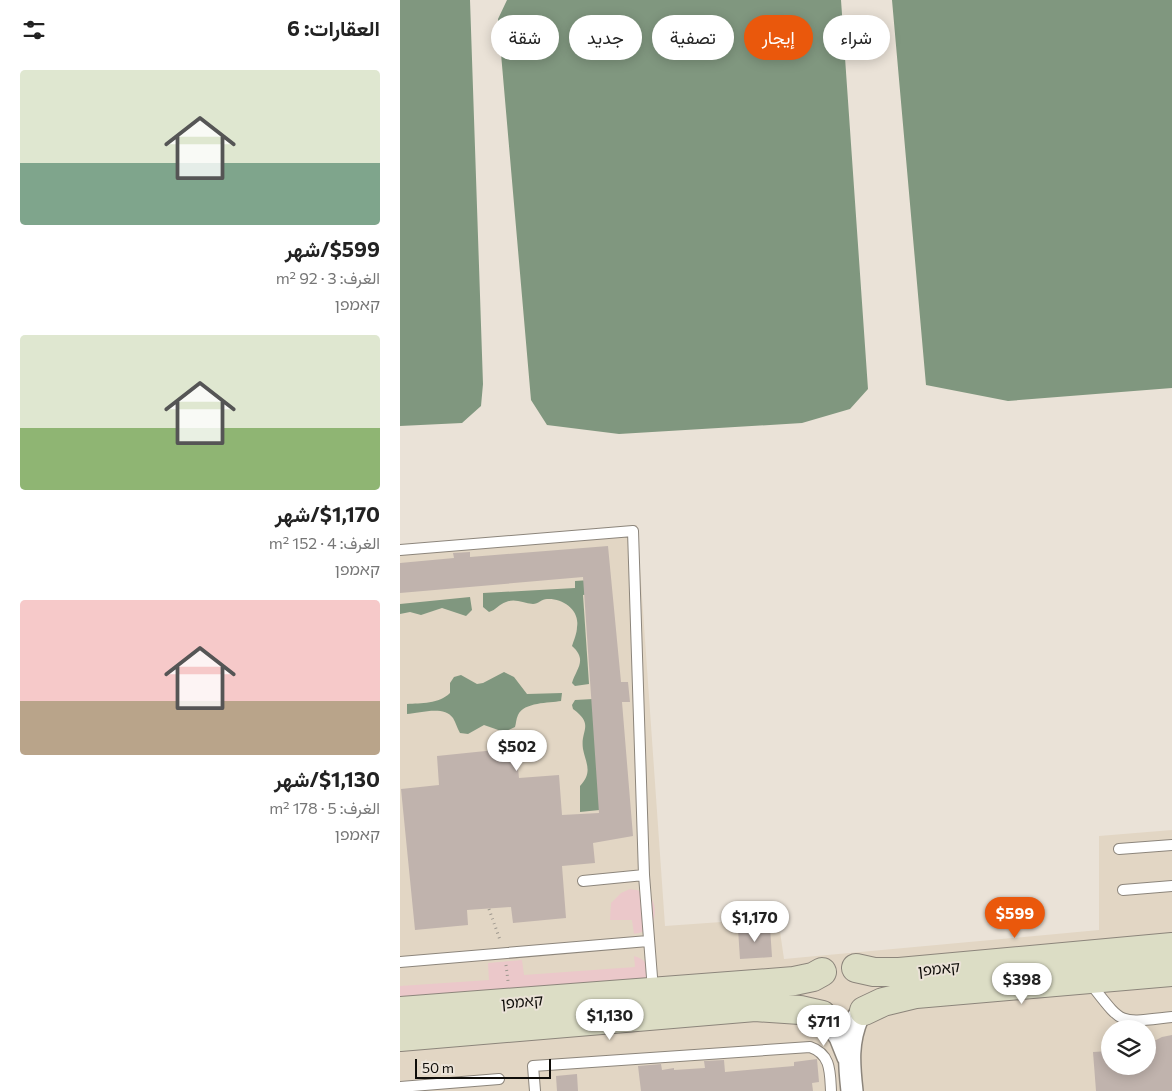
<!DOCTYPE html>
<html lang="ar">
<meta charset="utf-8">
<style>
:root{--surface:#fff;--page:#f6f6f6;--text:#222;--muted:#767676;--accent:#ea580c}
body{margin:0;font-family:Commissioner,Vazirmatn,"Noto Sans Hebrew",sans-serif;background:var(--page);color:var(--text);direction:rtl;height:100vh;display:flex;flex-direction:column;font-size:19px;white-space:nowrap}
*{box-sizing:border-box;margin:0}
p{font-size:16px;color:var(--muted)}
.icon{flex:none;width:28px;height:28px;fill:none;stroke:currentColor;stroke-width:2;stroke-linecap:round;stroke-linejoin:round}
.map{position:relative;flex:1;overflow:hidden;direction:ltr}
.panel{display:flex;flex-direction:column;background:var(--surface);width:400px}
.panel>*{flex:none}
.hud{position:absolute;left:15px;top:15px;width:475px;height:45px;direction:rtl;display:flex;gap:10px}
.buttons{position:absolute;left:701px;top:1020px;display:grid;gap:10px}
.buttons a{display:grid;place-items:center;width:55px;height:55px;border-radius:50%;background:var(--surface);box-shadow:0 2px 12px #0003;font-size:25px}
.scale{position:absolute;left:15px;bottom:12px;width:136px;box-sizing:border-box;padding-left:5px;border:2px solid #0f0d09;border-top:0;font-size:14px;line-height:18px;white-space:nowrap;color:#0f0d09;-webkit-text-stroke:4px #eae2d7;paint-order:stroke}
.price{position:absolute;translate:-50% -42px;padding:0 11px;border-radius:18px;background:#fff;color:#222;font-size:16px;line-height:32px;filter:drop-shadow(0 1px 2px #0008)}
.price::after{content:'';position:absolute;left:50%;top:30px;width:15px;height:11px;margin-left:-8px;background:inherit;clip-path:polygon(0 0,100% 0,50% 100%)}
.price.on{background:var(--accent);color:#fff}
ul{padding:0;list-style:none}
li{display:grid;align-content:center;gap:10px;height:265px;padding:0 20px}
li span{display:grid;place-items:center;height:155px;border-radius:5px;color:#555}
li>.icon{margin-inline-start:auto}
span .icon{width:90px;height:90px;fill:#fffc;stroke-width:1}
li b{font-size:21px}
h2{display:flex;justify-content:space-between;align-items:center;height:60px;padding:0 20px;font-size:21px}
.chip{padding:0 18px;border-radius:22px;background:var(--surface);box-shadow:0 2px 12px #0003;font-size:18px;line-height:45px}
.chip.on{background:var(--accent);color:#fff}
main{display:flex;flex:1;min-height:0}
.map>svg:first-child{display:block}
.built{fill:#e2d6c4;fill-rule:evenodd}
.green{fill:#ebc8ca}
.water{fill:#80977f}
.building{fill:#c0b3ad}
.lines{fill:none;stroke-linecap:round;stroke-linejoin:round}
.lane-casing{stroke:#8c857b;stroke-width:12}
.street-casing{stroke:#8c857b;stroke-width:24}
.secondary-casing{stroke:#8c857b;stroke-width:30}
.path{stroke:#9e988f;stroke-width:3;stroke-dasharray:1 4;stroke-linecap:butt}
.lane{stroke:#fff;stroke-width:10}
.street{stroke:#fff;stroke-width:21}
.secondary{stroke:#dcddc5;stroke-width:28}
.labels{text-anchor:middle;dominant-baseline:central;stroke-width:4;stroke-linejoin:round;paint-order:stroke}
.street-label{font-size:15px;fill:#0f0d09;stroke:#eae2d7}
</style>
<main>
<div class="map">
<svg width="772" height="1091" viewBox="0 0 772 1091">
<rect width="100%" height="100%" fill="#eae2d7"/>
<!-- built -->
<path class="built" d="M 237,525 L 265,926 L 378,918 L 384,959 L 699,930 L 699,836 L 772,830 L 772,1091 L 0,1091 L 0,547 ZM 710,1029 L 748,1029 L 748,1066 L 710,1066 Z"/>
<!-- green -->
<path class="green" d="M 230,889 C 236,890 244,891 249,896 C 257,903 257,921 248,928 C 244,932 239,933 234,934 L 232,920 L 210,920 L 211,903 L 221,893 Z
M 234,956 C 247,960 248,965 249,978 L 241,984 L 0,997 L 0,986 L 89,980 L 88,963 L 122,960 L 124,975 L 235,967 Z"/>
<!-- water -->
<path class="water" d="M 0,0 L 70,0 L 83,384 L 81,406 L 62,423 L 0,426 Z
M 107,0 L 441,0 L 468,389 L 450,409 L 402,423 L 219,434 L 147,425 L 131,400 L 98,19 Z
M 492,0 L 772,0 L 772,388 L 608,401 L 526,385 Z
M 190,580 L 191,594 L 183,595 L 189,684 L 175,686 L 172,683 C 176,669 188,660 172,646 C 174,640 177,633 177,627 C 180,610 163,598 147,599 C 142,599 138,604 133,604 C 123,603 115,598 106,602 C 99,604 96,610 89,612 L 83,607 L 83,593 L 175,588 L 175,581 Z
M 70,597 L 72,610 L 66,616 L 42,608 L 21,615 L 10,612 L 0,614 L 0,604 Z
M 104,672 L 114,677 L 127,694 L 162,693 L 161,701 C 149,703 124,702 118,715 C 116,719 116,724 115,727 L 104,732 L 84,725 L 68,734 L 60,733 C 57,728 56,723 53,718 C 44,705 20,713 7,714 L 7,704 C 21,703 39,704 50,693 L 50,683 L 54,677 L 61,675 L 77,684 L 83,683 Z
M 193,699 L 209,809 L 180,812 L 180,786 C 193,772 186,764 183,749 C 180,730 195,725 173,709 L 172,705 L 175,700 Z"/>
<!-- building -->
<path class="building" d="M 208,546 L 221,682 L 228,682 L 230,702 L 222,702 L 233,836 L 193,843 L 195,863 L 162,866 L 166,918 L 113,923 L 111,907 L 67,910 L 68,925 L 15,930 L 1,789 L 39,785 L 37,756 L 116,748 L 119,778 L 159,775 L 162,815 L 199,813 L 183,577 L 0,593 L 0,563 L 54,558 L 53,553 L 70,552 L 70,557 Z
M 370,927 L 372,957 L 340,959 L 338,929 Z
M 772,1035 L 772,1091 L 696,1091 L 693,1052 L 710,1051 L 710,1066 L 748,1066 L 748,1044 L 762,1037 Z
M 417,1059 L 419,1082 L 412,1083 L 413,1091 L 241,1091 L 238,1066 L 261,1064 L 262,1070 L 274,1068 L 274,1070 L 305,1068 L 304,1061 L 324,1060 L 325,1072 L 394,1066 L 394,1062 Z
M 177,1074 L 178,1091 L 157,1091 L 156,1076 Z"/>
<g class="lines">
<defs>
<path id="lane" d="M 0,550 L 233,531 L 244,875 L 253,990
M 719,849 L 772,845
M 183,881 L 244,875
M 723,890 L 772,886
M 0,962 L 248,941
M 690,983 C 724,1026 717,1023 772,1017
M 0,1087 L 99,1079
M 135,1091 L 133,1066 L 410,1047 C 431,1054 430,1072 431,1091"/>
<path id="street" d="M 426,1018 L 440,1037 L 448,1057
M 452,1091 C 449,1064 447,1042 458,1017"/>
<path id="secondary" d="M 456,968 L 474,972 L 499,972 L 772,947
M 0,1011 L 394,981 L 413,977 L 422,972
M 464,1011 L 483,1002 L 516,994 L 772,972
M 0,1037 L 355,1007 L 400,1010 L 422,1015"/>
</defs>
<!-- lane casing -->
<use href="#lane" class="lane-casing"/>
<!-- street casing -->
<use href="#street" class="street-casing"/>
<!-- secondary casing -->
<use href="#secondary" class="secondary-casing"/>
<!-- path -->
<path class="path" d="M 89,909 L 100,940
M 106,965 L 108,981"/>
<!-- lane -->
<use href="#lane" class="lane"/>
<!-- street -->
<use href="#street" class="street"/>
<!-- secondary -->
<use href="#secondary" class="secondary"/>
</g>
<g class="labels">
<!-- street labels -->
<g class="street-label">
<text transform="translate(539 968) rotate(-6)">קאמפן</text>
<text transform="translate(122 1001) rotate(-5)">קאמפן</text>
</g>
</g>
</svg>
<div class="buttons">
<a><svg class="icon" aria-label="layers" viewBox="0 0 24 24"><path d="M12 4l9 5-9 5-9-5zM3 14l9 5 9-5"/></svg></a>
</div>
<div class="scale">50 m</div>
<b class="price" style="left:117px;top:772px">$502</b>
<b class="price on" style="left:615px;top:939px">$599</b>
<b class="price" style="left:355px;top:943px">$1,170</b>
<b class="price" style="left:622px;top:1005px">$398</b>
<b class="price" style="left:210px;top:1041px">$1,130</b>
<b class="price" style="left:424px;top:1047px">$711</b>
<div class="hud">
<a class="chip">شراء</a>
<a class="chip on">إيجار</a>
<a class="chip">تصفية</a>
<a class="chip">جديد</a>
<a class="chip">شقة</a>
</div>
</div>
<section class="panel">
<h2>العقارات: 6<svg class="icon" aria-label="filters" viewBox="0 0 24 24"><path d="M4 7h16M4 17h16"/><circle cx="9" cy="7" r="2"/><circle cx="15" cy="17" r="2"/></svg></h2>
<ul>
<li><span style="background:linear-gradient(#dfe7d0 60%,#7fa58c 0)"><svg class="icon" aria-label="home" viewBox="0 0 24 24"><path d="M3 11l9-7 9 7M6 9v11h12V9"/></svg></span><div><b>$599/شهر</b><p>الغرف: 3 · 92 m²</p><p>קאמפן</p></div></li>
<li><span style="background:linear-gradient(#dfe7d0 60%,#8fb573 0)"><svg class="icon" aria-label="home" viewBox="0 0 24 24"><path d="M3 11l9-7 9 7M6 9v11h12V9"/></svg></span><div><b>$1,170/شهر</b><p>الغرف: 4 · 152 m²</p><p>קאמפן</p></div></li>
<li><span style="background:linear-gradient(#f6c9c9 65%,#b9a48a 0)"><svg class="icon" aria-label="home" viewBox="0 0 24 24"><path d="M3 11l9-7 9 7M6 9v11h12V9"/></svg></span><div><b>$1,130/شهر</b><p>الغرف: 5 · 178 m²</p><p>קאמפן</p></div></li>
</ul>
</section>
</main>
